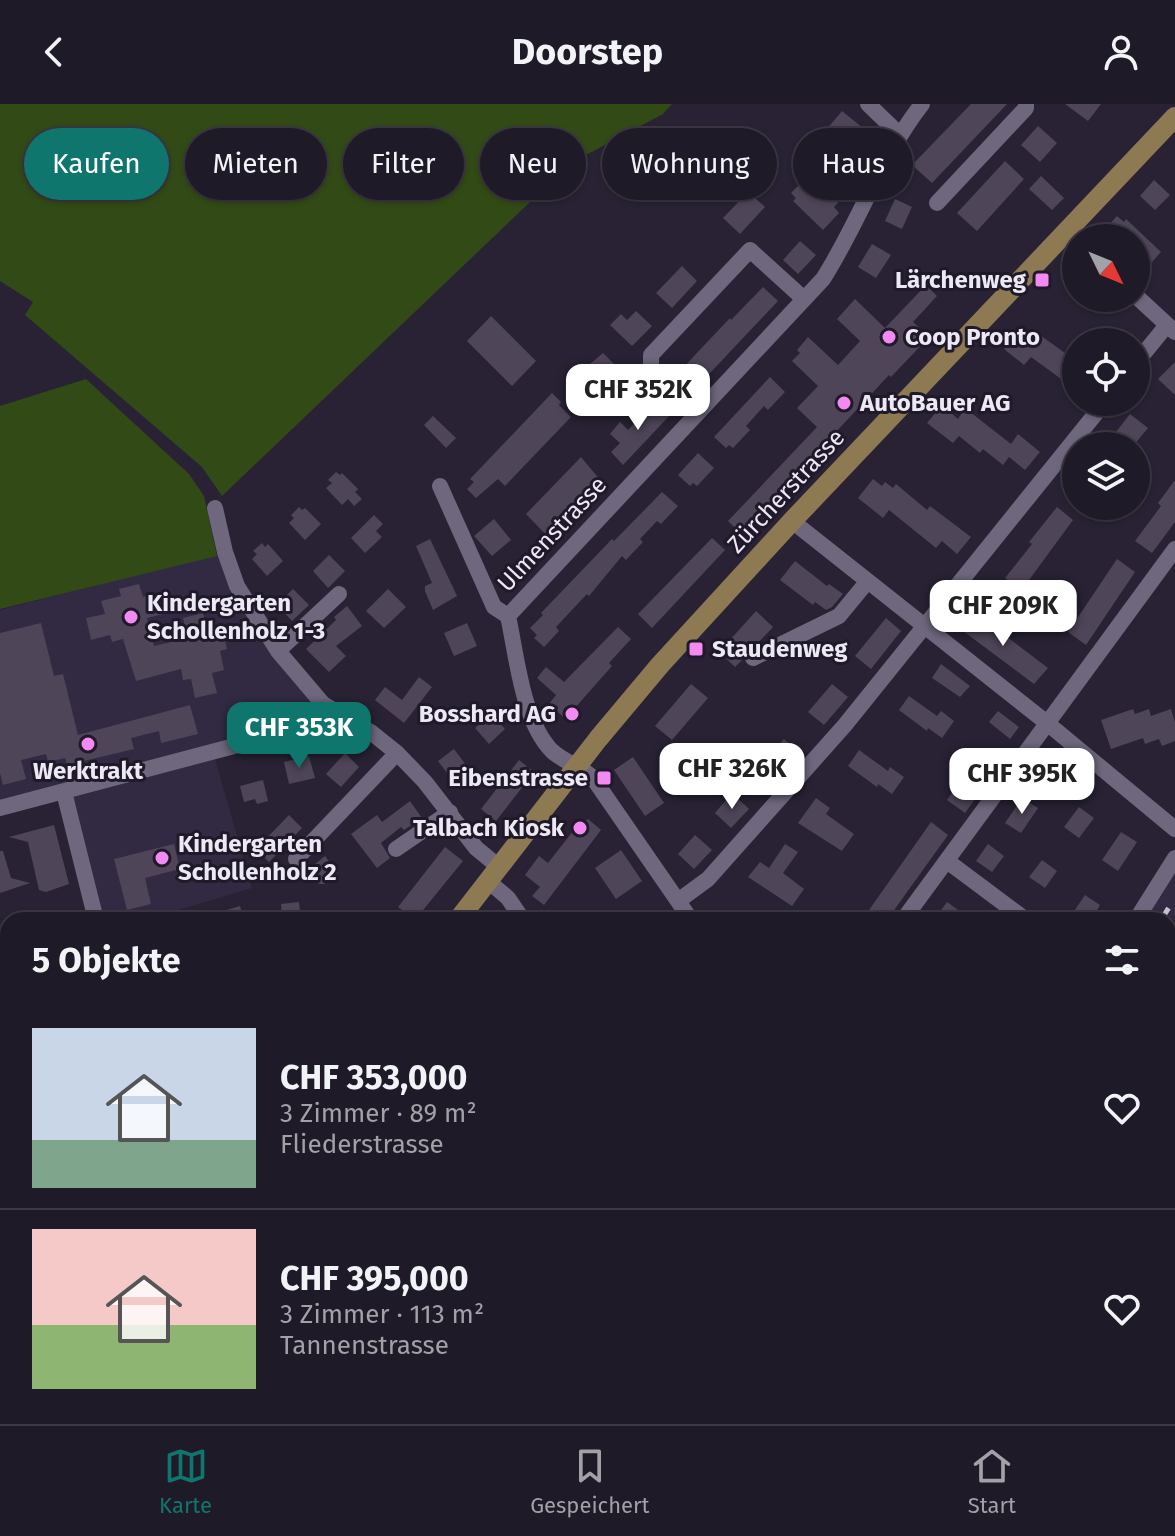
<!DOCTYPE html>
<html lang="de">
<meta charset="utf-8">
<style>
:root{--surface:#1e1a27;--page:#2b2733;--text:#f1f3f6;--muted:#a1a1a7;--line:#3c3844;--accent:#0f766e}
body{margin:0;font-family:"Fira Sans",sans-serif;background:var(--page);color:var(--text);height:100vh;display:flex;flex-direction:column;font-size:30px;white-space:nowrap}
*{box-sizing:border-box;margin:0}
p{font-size:26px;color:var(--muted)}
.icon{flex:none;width:44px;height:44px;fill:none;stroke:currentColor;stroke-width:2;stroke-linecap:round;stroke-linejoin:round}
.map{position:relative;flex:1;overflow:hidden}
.details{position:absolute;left:0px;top:808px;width:1176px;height:512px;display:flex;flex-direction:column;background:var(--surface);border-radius:24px 24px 0 0;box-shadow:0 2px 6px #0004,0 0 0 2px var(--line)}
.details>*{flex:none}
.top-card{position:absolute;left:24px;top:24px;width:1128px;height:72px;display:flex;gap:16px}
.needle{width:52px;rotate:133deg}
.tools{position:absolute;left:1062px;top:120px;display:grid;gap:16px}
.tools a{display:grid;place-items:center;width:88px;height:88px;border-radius:50%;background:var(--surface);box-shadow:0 2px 6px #0004,0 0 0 2px var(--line);font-size:40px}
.price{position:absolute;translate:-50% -68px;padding:0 18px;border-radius:16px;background:#fff;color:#222;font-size:26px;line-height:52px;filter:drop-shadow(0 2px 4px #0008)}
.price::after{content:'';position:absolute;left:50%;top:48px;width:24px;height:18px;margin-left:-12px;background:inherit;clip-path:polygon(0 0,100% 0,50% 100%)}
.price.current{background:var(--accent);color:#fff}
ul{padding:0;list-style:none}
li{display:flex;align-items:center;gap:24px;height:200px;padding:0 32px}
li+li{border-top:2px solid var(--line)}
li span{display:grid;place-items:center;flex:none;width:224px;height:160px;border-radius:0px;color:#555}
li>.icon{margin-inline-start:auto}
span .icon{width:96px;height:96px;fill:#fffc;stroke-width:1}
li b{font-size:34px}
h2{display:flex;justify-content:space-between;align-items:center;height:96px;padding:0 32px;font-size:34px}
.pill{padding:0 28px;border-radius:36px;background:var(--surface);box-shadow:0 2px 6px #0004,0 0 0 2px var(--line);font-size:28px;line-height:72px}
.pill.current{background:var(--accent);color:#fff}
header{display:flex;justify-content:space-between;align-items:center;height:104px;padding:0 32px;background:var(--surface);font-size:36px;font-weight:700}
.dock{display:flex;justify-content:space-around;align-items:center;height:112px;border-top:2px solid var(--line);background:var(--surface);font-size:22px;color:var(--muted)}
.dock a{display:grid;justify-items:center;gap:4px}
.dock .current{color:var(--accent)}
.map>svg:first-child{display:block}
.built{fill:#322a42}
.green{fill:#324a16}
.building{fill:#4e4558}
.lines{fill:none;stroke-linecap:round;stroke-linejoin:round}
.minor{stroke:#6e677d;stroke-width:16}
.major{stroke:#8d7a52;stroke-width:20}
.rail{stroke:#c6c2cf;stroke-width:5;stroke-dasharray:14 14;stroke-linecap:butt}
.poi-dot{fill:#f38af2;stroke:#1f192a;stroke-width:3}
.labels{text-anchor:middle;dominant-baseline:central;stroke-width:6;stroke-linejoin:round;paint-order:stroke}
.poi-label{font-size:24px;font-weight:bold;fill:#ece9f5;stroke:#1f192a;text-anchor:start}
.street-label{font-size:24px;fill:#ece9f5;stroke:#1f192a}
</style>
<header><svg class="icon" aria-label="back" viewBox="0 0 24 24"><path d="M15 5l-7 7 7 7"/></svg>Doorstep<svg class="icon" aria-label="person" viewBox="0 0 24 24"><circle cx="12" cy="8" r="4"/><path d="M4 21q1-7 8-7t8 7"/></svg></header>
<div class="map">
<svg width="1175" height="1320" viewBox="0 0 1175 1320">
<rect width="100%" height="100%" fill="#282234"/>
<!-- built -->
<path class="built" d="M 225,448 L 237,482 L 323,600 L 303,620 L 213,648 L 252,784 L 145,816 L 96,816 L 64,688 L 0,704 L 0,506 Z
M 1175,768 L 1175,844 L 1168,855 L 1168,816 L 1143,816 Z
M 1175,961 L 1175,1034 L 1168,1041 L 1168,971 Z
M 823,1312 L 885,1312 L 879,1320 L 817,1320 Z"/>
<!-- green -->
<path class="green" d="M 0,0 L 672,0 L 663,10 L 571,59 L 222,392 L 202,363 L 25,211 L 33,198 L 0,177 Z
M 86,275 L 189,370 L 204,392 L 217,452 L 0,505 L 0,302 Z
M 1175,844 L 1175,961 L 1168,971 L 1168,855 Z"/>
<!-- building -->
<path class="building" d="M 971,0 L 1007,0 L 932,79 L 912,61 Z
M 1065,0 L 1101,0 L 1088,17 Z
M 842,7 L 869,29 L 852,49 L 826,26 Z
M 1038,22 L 1057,39 L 1040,58 L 1021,41 Z
M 1005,57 L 1024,75 L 977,127 L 957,109 Z
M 830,59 L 852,79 L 845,86 L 847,89 L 834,103 L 839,109 L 823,126 L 793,97 L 796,94 L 791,89 L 805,75 L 810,80 Z
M 1041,72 L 1064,94 L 1052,106 L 1029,85 Z
M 1154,76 L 1170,91 L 1155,106 L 1140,92 Z
M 748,88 L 765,103 L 740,130 L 723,114 Z
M 895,95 L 912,103 L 902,125 L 885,117 Z
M 1117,112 L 1124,118 L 1126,115 L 1161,148 L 1136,176 L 1136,134 L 1097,134 Z
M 800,137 L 816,151 L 798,170 L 783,156 Z
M 872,140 L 891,151 L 876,174 L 858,163 Z
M 682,162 L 697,177 L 672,204 L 656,189 Z
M 926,181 L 937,192 L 913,218 L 929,233 L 891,273 L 889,271 L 741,430 L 728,417 L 817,323 L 797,304 L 818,282 L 792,257 L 800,249 L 797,246 L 808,233 L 838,261 L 860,237 L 837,215 L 855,195 L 885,224 Z
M 763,183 L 778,197 L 695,285 L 678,269 L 730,214 L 731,216 Z
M 636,207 L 652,222 L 632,242 L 610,221 L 621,210 L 627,216 Z
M 491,212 L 536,257 L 512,282 L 467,237 Z
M 1018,227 L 1033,240 L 1040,231 L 1076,257 L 1076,269 L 1068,280 L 1031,253 L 1024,261 L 1004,245 Z
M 603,249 L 620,266 L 592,294 L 572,275 Z
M 1175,258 L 1175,291 L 1158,275 Z
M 770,273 L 785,288 L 768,306 L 764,302 L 746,322 L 750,326 L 733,344 L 729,341 L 726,344 L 714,333 Z
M 552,289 L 561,298 L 559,301 L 571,313 L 505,382 L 498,375 L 476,394 L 467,385 L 474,378 L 470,375 Z
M 656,296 L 671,310 L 623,361 L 611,348 L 620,339 L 610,330 L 620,318 L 628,326 Z
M 942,301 L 958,315 L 965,304 L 1011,340 L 1018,330 L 1040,348 L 1025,366 L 1009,353 L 1003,361 L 983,345 L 980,349 L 959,332 L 953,339 L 927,319 Z
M 1130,310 L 1148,324 L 1133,342 L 1105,342 Z
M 433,312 L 456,334 L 446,344 L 424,321 Z
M 698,349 L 714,364 L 697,382 L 693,379 L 690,382 L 678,371 Z
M 581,353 L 601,377 L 548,433 L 526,410 Z
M 336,368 L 340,371 L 342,369 L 358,385 L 355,388 L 362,395 L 354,402 L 348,395 L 342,401 L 326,384 L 332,379 L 328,376 Z
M 873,375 L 882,382 L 885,378 L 893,384 L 896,380 L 927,406 L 930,402 L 971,433 L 957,450 L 942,437 L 936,444 L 889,406 L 883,414 L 858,394 Z
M 1175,376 L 1175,418 L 1152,449 L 1135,437 L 1161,402 L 1158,399 Z
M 662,388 L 678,402 L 661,420 L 657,417 L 640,435 L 643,438 L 626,456 L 622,452 L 589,492 L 587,490 L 556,523 L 559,527 L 544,543 L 534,534 L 537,531 L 530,524 L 543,511 L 541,509 L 612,435 L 614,437 Z
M 299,403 L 302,406 L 305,404 L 321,420 L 305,436 L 289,419 L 294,414 L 291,411 Z
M 1057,403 L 1073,416 L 1021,487 L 1005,474 L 1032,440 L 1029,438 Z
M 374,411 L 383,420 L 376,427 L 382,433 L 365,449 L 351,434 Z
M 494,415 L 511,436 L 492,452 L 474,432 Z
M 712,434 L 725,446 L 652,524 L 638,510 Z
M 430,435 L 457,492 L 433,506 L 425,487 L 425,482 L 432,479 L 416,442 Z
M 262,439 L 265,443 L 268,440 L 283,457 L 267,472 L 252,455 L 257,450 L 253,447 Z
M 329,451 L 345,467 L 328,484 L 313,467 Z
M 1117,455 L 1135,468 L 1086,541 L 1068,528 Z
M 795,457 L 827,482 L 829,480 L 843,490 L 832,503 L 826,506 L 815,498 L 813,501 L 780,476 Z
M 139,480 L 143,493 L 162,488 L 167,509 L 147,514 L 154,542 L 188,534 L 183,514 L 203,509 L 208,529 L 222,525 L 227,545 L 220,547 L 224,566 L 212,569 L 217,589 L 195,594 L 191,575 L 183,576 L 181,565 L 136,577 L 123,535 L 112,538 L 110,531 L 91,536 L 86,514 L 105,510 L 101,497 L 121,492 L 119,485 Z
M 293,485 L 309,501 L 292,517 L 277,501 Z
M 388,485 L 406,503 L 384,524 L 366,507 Z
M 347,502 L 362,522 L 336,542 L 346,552 L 329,568 L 306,545 L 336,516 L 334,513 Z
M 756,507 L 773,523 L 757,540 L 744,547 L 742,556 L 735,563 L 719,548 Z
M 973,507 L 1048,564 L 1034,580 L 959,524 Z
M 886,514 L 901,527 L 871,565 L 855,552 Z
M 41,519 L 54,572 L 63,570 L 78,631 L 190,601 L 198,630 L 161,639 L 159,627 L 131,634 L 134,645 L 67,661 L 65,654 L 48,658 L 46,650 L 21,656 L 26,675 L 3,681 L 0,669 L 0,529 Z
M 467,519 L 477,542 L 454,552 L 444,529 Z
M 618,523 L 631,535 L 609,559 L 612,562 L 574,605 L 580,610 L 571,620 L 549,600 L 556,591 L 537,574 L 546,563 L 564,578 Z
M 941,560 L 970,582 L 960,593 L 932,574 Z
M 419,573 L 432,583 L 404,619 L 375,596 L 385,583 L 402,596 Z
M 691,580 L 708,594 L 672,636 L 655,622 Z
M 832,580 L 848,593 L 824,621 L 808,608 Z
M 909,592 L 937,612 L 941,607 L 954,617 L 942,634 L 928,624 L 927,627 L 899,606 Z
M 1133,605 L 1135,610 L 1149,605 L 1151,612 L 1171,605 L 1175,618 L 1175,637 L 1162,642 L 1159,635 L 1145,640 L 1143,634 L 1111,645 L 1101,616 Z
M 998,607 L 1019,623 L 1010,635 L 989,618 Z
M 491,610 L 505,625 L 489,640 L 475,624 Z
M 784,635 L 799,649 L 772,678 L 757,664 Z
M 454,645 L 466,661 L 450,673 L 438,657 Z
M 859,646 L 888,667 L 890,663 L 904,673 L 892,690 L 878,680 L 877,683 L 848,662 Z
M 345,649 L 359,663 L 341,683 L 326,670 Z
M 309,652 L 315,674 L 289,680 L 284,658 Z
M 978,652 L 996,666 L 965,709 L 947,696 Z
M 633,653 L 664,699 L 645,712 L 614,666 Z
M 519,656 L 534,668 L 496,717 L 481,705 Z
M 1049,656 L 1065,668 L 1052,685 L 1037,673 Z
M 263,676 L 268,697 L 257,700 L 255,695 L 244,698 L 240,682 Z
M 732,689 L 749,705 L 731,724 L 715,709 Z
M 816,694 L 830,704 L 826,710 L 854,730 L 842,747 L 798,719 Z
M 1022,694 L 1038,704 L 1021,729 L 1005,719 Z
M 410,697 L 422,714 L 404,726 L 401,723 L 381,739 L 390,754 L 377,764 L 351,730 L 377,711 L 382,718 Z
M 1079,703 L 1094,714 L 1079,734 L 1064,723 Z
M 289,711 L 302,724 L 269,758 L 256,745 Z
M 588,715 L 601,726 L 544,801 L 532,792 L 540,783 L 525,771 L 539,752 L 548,759 L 577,722 Z
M 931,718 L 948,731 L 887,816 L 862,816 Z
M 54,721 L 69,780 L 46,788 L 39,786 L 28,738 L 9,733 Z
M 1121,728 L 1137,738 L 1118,767 L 1102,756 Z
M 695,731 L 712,746 L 694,765 L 678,750 Z
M 174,740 L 180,765 L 145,774 L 151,800 L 127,806 L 114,755 Z
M 785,740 L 798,748 L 783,769 L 804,785 L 792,802 L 748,773 L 760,758 L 769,764 Z
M 988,740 L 1004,752 L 992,768 L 976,757 Z
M 445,743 L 463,757 L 415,816 L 398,803 Z
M 621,746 L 642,777 L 616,795 L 595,764 Z
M 0,747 L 3,747 L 11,774 L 30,779 L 0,789 Z
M 325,752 L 338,769 L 324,780 L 319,780 L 308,766 Z
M 1042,756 L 1057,767 L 1045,784 L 1029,773 Z
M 1085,791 L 1100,801 L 1091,816 L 1068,816 Z
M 299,798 L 301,816 L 282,816 L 281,800 Z
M 947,798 L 972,816 L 934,816 Z
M 240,802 L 244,816 L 204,816 L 203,813 Z"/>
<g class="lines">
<!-- minor -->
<path class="minor" d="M 868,0 L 899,30
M 937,99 L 1026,4 L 1026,0
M 1136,192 L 1175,228
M 1136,259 L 1167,221
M 696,309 L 651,265 L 651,251 L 750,146 L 804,195
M 440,382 L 494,503 L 508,512
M 215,404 L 225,448 L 237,482 L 278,547 L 323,600 L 372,629 L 397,649 L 425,678 L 476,744 L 499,763
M 792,417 L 1047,619 L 1175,725
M 508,512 L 823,175 C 860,117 880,54 922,0
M 508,512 C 517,553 522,616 552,647 C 565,659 581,662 593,674 L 691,816
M 278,547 L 339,490
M 753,554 L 839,512 L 867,478
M 64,688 L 96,816
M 0,704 L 268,633 L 303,620 L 323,600
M 396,745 L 450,708
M 296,755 L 397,649
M 947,757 L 1026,816
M 488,777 L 508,794 L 523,816
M 678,797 L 708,775 L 845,621 L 1105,298
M 903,816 L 1175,445
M 1136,816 L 1175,754
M 0,933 L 8,931
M 0,1137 L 8,1135
M 1168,1217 L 1175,1223
M 345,1312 L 356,1320
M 576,1312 L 587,1320
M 773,1312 L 780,1320
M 459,1320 L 465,1312
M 800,1320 L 805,1312
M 1042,1320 L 1050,1312"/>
<!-- major -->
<path class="major" d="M 458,816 L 598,635 L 660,561 L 792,417 L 1175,13
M 73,1320 L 79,1312
M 217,1320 L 218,1312"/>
<!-- rail -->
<path class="rail" d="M 1161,816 L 1175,794
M 1168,992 L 1175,983
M 1168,1011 L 1175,1003
M 836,1320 L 841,1312
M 863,1320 L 870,1312"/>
</g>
<!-- markers -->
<g class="poi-dot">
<rect x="1034" y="168" width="16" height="16" rx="4"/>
<circle cx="889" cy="233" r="8"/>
<circle cx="844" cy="299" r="8"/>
<circle cx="131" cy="513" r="8"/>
<rect x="688" y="537" width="16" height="16" rx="4"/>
<circle cx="572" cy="610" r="8"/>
<circle cx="88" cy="640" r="8"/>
<rect x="596" y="666" width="16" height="16" rx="4"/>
<circle cx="580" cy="724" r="8"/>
<circle cx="162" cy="754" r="8"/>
</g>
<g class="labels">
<!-- poi labels -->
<g class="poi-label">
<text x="1026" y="176" text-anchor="end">Lärchenweg</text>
<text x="905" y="233">Coop Pronto</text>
<text x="860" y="299">AutoBauer AG</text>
<text x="147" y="499">Kindergarten<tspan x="147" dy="28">Schollenholz 1-3</tspan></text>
<text x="712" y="545">Staudenweg</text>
<text x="556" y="610" text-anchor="end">Bosshard AG</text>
<text x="88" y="667" text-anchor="middle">Werktrakt</text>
<text x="588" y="674" text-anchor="end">Eibenstrasse</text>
<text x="564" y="724" text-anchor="end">Talbach Kiosk</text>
<text x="178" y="740">Kindergarten<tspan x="178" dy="28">Schollenholz 2</tspan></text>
</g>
<!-- street labels -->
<g class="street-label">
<text transform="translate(786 387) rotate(-47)">Zürcherstrasse</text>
<text transform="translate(552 430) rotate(-47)">Ulmenstrasse</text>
</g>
</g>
</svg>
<div class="tools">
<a><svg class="needle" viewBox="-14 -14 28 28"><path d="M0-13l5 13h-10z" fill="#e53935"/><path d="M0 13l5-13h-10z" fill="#a1a1a7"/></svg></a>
<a><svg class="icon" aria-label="locate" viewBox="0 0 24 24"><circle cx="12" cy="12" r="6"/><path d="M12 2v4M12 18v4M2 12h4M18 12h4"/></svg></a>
<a><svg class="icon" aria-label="layers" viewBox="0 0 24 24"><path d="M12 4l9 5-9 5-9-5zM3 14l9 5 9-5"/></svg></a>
</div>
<b class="price" style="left:638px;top:328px">CHF 352K</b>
<b class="price" style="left:1003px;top:544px">CHF 209K</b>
<b class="price current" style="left:299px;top:666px">CHF 353K</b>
<b class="price" style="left:732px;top:707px">CHF 326K</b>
<b class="price" style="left:1022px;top:712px">CHF 395K</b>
<div class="top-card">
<a class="pill current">Kaufen</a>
<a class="pill">Mieten</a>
<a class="pill">Filter</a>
<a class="pill">Neu</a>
<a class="pill">Wohnung</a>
<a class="pill">Haus</a>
</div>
<section class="details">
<h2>5 Objekte<svg class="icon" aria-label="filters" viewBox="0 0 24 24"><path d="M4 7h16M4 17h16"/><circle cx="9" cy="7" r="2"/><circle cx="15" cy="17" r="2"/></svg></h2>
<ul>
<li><span style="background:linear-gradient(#c9d6e8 70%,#7fa58c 0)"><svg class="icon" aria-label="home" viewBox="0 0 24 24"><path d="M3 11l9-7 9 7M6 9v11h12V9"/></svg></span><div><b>CHF 353,000</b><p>3 Zimmer · 89 m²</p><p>Fliederstrasse</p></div><svg class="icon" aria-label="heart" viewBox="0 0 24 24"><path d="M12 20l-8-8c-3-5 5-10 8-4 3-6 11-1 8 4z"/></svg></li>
<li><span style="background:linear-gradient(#f6c9c9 60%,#8fb573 0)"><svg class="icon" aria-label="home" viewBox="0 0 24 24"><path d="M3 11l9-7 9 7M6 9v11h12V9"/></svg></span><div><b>CHF 395,000</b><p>3 Zimmer · 113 m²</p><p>Tannenstrasse</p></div><svg class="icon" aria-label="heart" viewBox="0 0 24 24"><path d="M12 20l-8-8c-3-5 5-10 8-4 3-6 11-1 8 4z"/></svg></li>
</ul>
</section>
</div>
<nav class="dock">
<a class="current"><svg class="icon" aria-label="map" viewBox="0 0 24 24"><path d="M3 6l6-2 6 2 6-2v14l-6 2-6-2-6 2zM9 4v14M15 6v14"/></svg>Karte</a>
<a><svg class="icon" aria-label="saved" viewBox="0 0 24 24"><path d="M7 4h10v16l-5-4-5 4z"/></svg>Gespeichert</a>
<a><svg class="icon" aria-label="home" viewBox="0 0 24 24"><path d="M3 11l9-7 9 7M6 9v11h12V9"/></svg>Start</a>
</nav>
